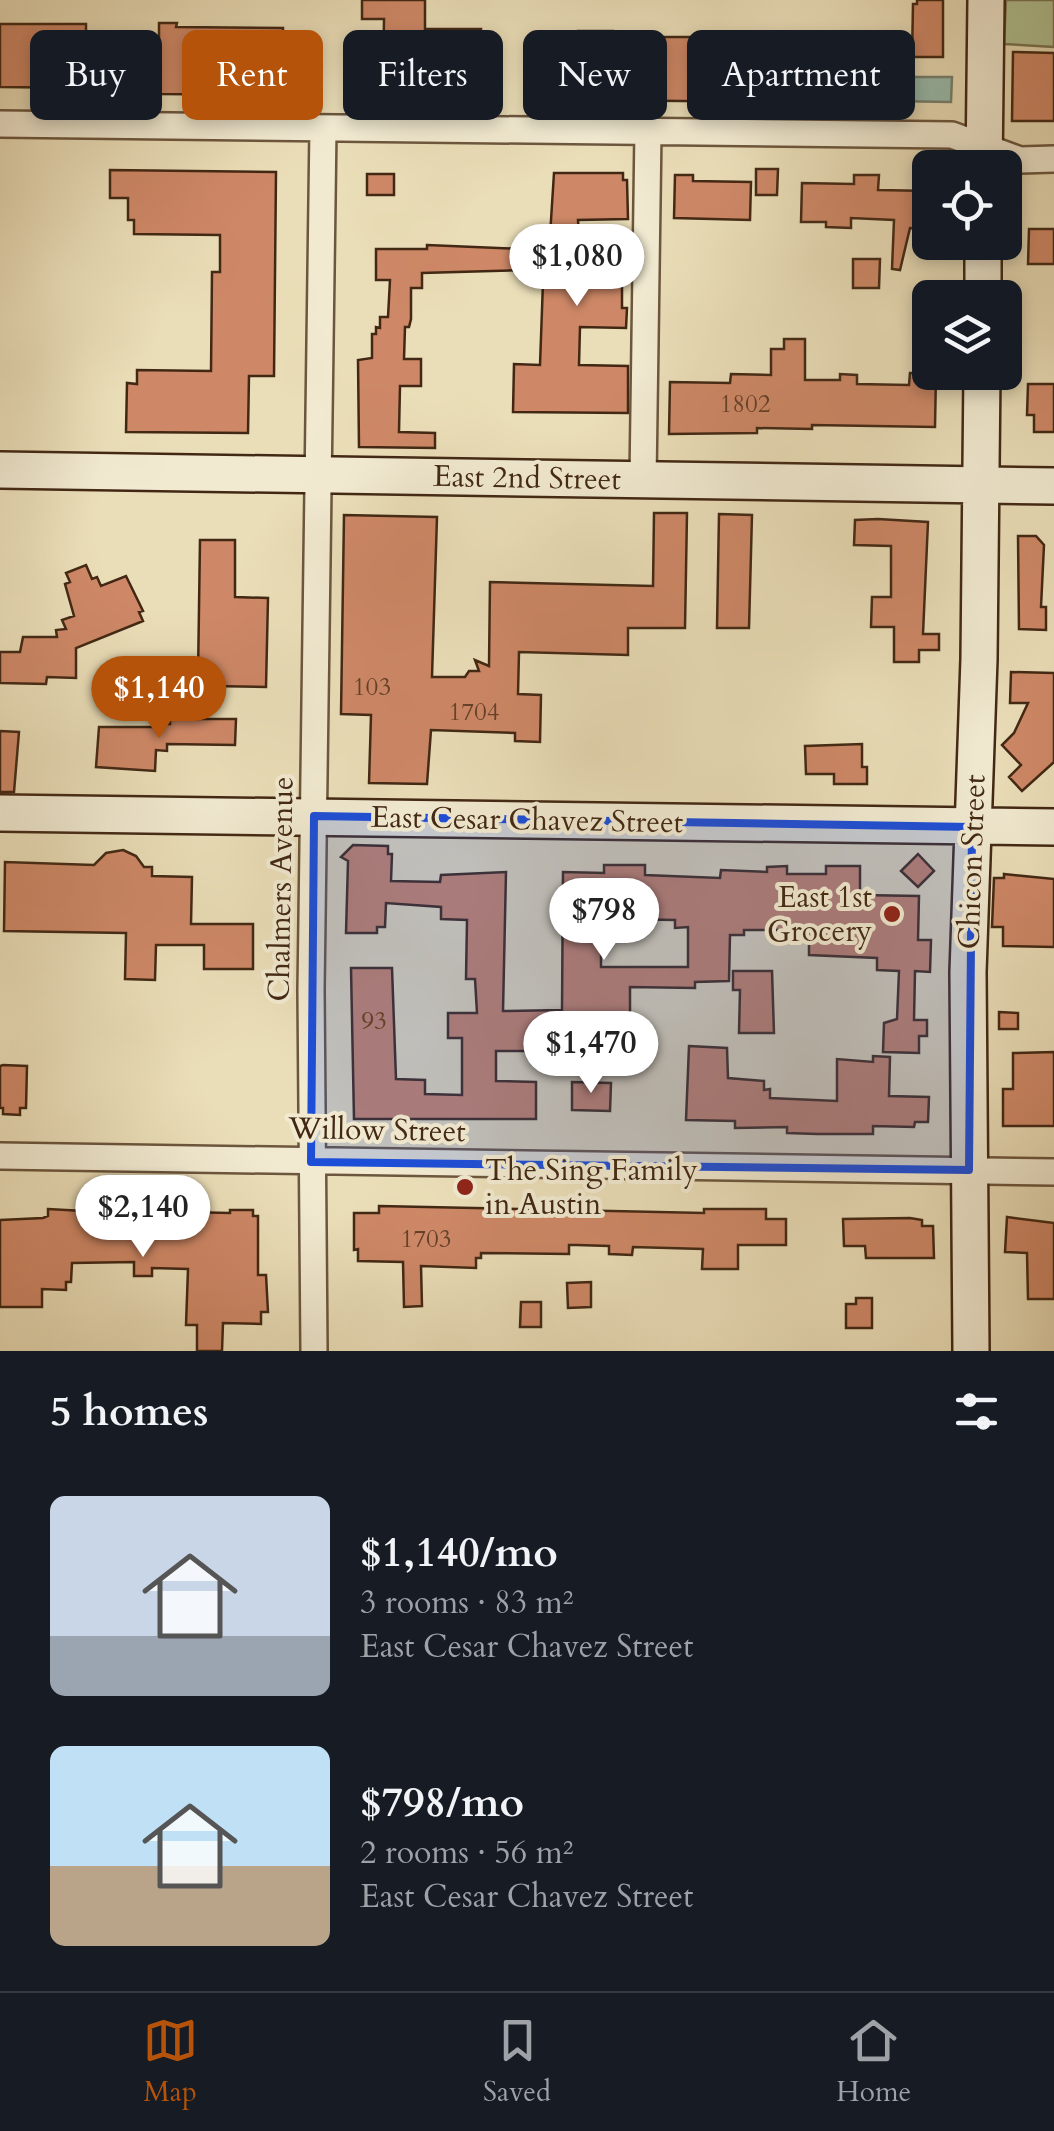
<!DOCTYPE html>
<meta charset="utf-8">
<style>
:root{--surface:#171b24;--page:#242831;--text:#f1f3f6;--muted:#9ea1a6;--line:#363941;--accent:#b45309}
body{margin:0;font-family:Cardo,serif;background:var(--page);color:var(--text);height:100vh;display:flex;flex-direction:column;font-size:38px;white-space:nowrap}
*{box-sizing:border-box;margin:0}
p{font-size:32px;color:var(--muted)}
.icon{flex:none;width:55px;height:55px;fill:none;stroke:currentColor;stroke-width:2;stroke-linecap:round;stroke-linejoin:round}
.map{position:relative;height:1351px;overflow:hidden}
.sheet{display:flex;flex-direction:column;background:var(--surface);flex:1}
.sheet>*{flex:none}
.top-card{position:absolute;left:30px;top:30px;width:995px;height:90px;display:flex;gap:20px}
.buttons{position:absolute;left:912px;top:150px;display:grid;gap:20px}
.buttons a{display:grid;place-items:center;width:110px;height:110px;border-radius:15px;background:var(--surface);box-shadow:0 5px 15px #0003;font-size:50px}
.price{position:absolute;translate:-50% -85px;padding:0 22px;border-radius:35px;background:#fff;color:#222;font-size:32px;line-height:65px;filter:drop-shadow(0 2px 5px #0008)}
.price::after{content:'';position:absolute;left:50%;top:60px;width:30px;height:22px;margin-left:-15px;background:inherit;clip-path:polygon(0 0,100% 0,50% 100%)}
.price.selected{background:var(--accent);color:#fff}
ul{padding:0;list-style:none}
li{display:flex;align-items:center;gap:30px;height:250px;padding:0 50px}
li span{display:grid;place-items:center;flex:none;width:280px;height:200px;border-radius:15px;color:#555}
li>.icon{margin-inline-start:auto}
span .icon{width:120px;height:120px;fill:#fffc;stroke-width:1}
li b{font-size:42px}
h2{display:flex;justify-content:space-between;align-items:center;height:120px;padding:0 50px;font-size:42px}
.chip{padding:0 35px;border-radius:15px;background:var(--surface);box-shadow:0 5px 15px #0003;font-size:35px;line-height:90px}
.chip.selected{background:var(--accent);color:#fff}
.dock{display:flex;justify-content:space-around;align-items:center;height:140px;border-top:2px solid var(--line);background:var(--surface);font-size:28px;color:var(--muted)}
.dock a{display:grid;justify-items:center;gap:5px}
.dock .selected{color:var(--accent)}
.map>svg:first-child{display:block}
.green{fill:#b1c293;stroke:#7a7554;stroke-width:2.5}
.water{fill:#98bcae;stroke:#768170;stroke-width:2.5}
.building{fill:#ce8867;stroke:#422814;stroke-width:2.5;fill-rule:evenodd}
.lines{fill:none;stroke-linecap:round;stroke-linejoin:round}
.street-casing{stroke:#6c563d;stroke-width:30}
.secondary-casing{stroke:#422814;stroke-width:40}
.street{stroke:#f1ead1;stroke-width:25}
.secondary{stroke:#f1ead1;stroke-width:35}
.marked{fill:#1d4ed8;fill-opacity:0.2;stroke:#1d4ed8;stroke-width:8;stroke-linejoin:round}
.poi-dot{fill:#8f2418;stroke:#f1ead1;stroke-width:4}
.labels{text-anchor:middle;dominant-baseline:central;stroke-width:8;stroke-linejoin:round;paint-order:stroke}
.number-label{font-size:25px;fill:#654029}
.street-label{font-size:30px;fill:#422814;stroke:#f1ead1}
.poi-label{font-size:30px;fill:#422814;stroke:#f1ead1;text-anchor:end}
</style>
<div class="map">
<svg width="1054" height="1351" viewBox="0 0 1054 1351">
<rect width="100%" height="100%" fill="#eadeb8"/>
<filter id="stains"><feTurbulence type="fractalNoise" baseFrequency=".002" numOctaves="4"/><feColorMatrix values="0 0 0 0 .2 0 0 0 0 .09 0 0 0 0 .02 0 0 0 .5 -.17"/></filter>
<radialGradient id="worn" r=".72"><stop offset=".6" stop-color="#630" stop-opacity="0"/><stop offset="1" stop-color="#630" stop-opacity=".3"/></radialGradient>
<!-- green -->
<path class="green" d="M 1006,0 L 1054,0 L 1054,47 L 1004,44 Z"/>
<!-- water -->
<path class="water" d="M 911,77 L 952,77 L 951,102 L 888,101 L 888,83 L 910,84 Z"/>
<!-- building -->
<path class="building" d="M 362,0 L 425,0 L 425,29 L 481,29 L 481,59 L 495,59 L 494,91 L 383,90 L 384,19 L 362,19 Z
M 917,0 L 943,0 L 943,57 L 912,57 L 913,4 L 917,4 Z
M 159,23 L 177,23 L 176,27 L 283,28 L 282,95 L 159,94 Z
M 0,24 L 86,24 L 86,88 L 0,87 Z
M 578,31 L 613,31 L 613,37 L 793,37 L 792,102 L 573,100 Z
M 1013,52 L 1054,53 L 1054,121 L 1012,121 Z
M 756,169 L 778,169 L 777,195 L 756,195 Z
M 110,170 L 276,172 L 274,376 L 249,376 L 248,433 L 126,432 L 127,383 L 137,384 L 137,370 L 211,371 L 212,272 L 220,272 L 220,235 L 134,234 L 134,220 L 128,220 L 128,198 L 110,198 Z
M 554,173 L 623,173 L 623,180 L 627,180 L 628,219 L 578,220 L 581,270 L 613,270 L 613,283 L 622,283 L 622,308 L 627,308 L 626,328 L 580,327 L 579,365 L 628,366 L 628,413 L 513,412 L 514,364 L 540,365 L 543,282 L 566,282 L 563,236 L 550,236 Z
M 367,174 L 394,174 L 394,195 L 367,195 Z
M 675,175 L 693,175 L 693,181 L 751,182 L 750,220 L 674,218 Z
M 854,175 L 879,175 L 878,190 L 930,191 L 930,229 L 910,228 L 900,270 L 892,269 L 894,220 L 851,218 L 851,228 L 826,227 L 826,222 L 801,222 L 802,183 L 854,184 Z
M 1029,229 L 1054,229 L 1054,264 L 1028,264 Z
M 427,245 L 524,249 L 523,270 L 422,273 L 422,288 L 411,288 L 411,319 L 409,327 L 405,327 L 404,359 L 421,359 L 421,386 L 400,386 L 399,432 L 435,433 L 435,448 L 359,447 L 358,360 L 372,358 L 372,334 L 376,334 L 376,327 L 380,328 L 380,317 L 388,317 L 390,280 L 376,280 L 376,249 L 427,249 Z
M 853,259 L 880,259 L 879,288 L 853,288 Z
M 784,339 L 805,339 L 805,380 L 840,380 L 840,374 L 857,375 L 857,384 L 909,385 L 910,373 L 936,373 L 935,427 L 812,425 L 812,429 L 757,428 L 757,433 L 669,434 L 670,382 L 730,383 L 731,374 L 771,375 L 771,349 L 784,349 Z
M 1028,384 L 1054,384 L 1054,432 L 1034,432 L 1034,415 L 1027,415 Z
M 654,513 L 687,513 L 685,628 L 628,628 L 628,655 L 519,652 L 518,694 L 541,695 L 540,742 L 515,741 L 515,733 L 431,730 L 427,784 L 369,783 L 371,715 L 341,714 L 344,515 L 437,517 L 432,677 L 465,677 L 469,671 L 479,671 L 475,660 L 489,666 L 490,582 L 653,586 Z
M 719,514 L 752,515 L 749,628 L 717,628 Z
M 878,519 L 928,522 L 923,634 L 939,634 L 939,650 L 919,650 L 919,662 L 894,662 L 894,627 L 871,627 L 872,597 L 891,597 L 891,546 L 854,545 L 855,520 Z
M 1018,536 L 1036,536 L 1044,545 L 1041,607 L 1046,607 L 1046,630 L 1019,629 Z
M 200,540 L 235,540 L 235,597 L 268,598 L 266,687 L 212,686 L 212,676 L 198,676 Z
M 86,565 L 92,579 L 97,577 L 101,586 L 126,576 L 143,611 L 139,612 L 143,621 L 76,648 L 76,678 L 47,677 L 46,684 L 0,683 L 0,652 L 20,652 L 23,637 L 57,637 L 56,630 L 66,629 L 62,620 L 74,616 L 65,584 L 70,582 L 66,573 Z
M 1011,672 L 1054,673 L 1054,762 L 1022,791 L 1009,777 L 1021,765 L 1002,745 L 1014,733 L 1028,703 L 1010,703 Z
M 170,714 L 191,714 L 190,719 L 236,719 L 235,745 L 167,744 L 167,751 L 156,750 L 155,771 L 96,767 L 99,727 L 159,727 L 159,724 L 170,724 Z
M 0,731 L 19,732 L 14,792 L 0,792 Z
M 862,744 L 862,767 L 867,767 L 867,784 L 834,784 L 834,774 L 806,774 L 805,746 Z
M 353,845 L 388,846 L 388,854 L 392,854 L 391,881 L 440,882 L 441,875 L 506,872 L 503,1011 L 562,1010 L 563,872 L 604,873 L 604,865 L 645,865 L 645,875 L 720,878 L 721,870 L 767,872 L 767,867 L 787,866 L 787,874 L 826,874 L 826,866 L 860,866 L 860,895 L 919,896 L 918,940 L 931,940 L 930,972 L 915,971 L 914,1020 L 927,1020 L 927,1036 L 919,1036 L 919,1053 L 883,1052 L 884,1023 L 897,1019 L 899,971 L 877,970 L 877,958 L 809,955 L 809,930 L 744,930 L 744,935 L 730,935 L 729,981 L 695,982 L 695,988 L 630,987 L 630,1051 L 600,1051 L 600,1024 L 566,1024 L 566,1051 L 496,1051 L 496,1081 L 536,1082 L 536,1119 L 354,1119 L 351,968 L 392,968 L 396,1079 L 425,1080 L 425,1094 L 462,1095 L 462,1038 L 448,1038 L 448,1013 L 477,1013 L 475,979 L 466,979 L 467,920 L 441,919 L 441,907 L 386,903 L 385,927 L 377,927 L 377,933 L 346,933 L 348,861 L 341,857 ZM 623,919 L 675,920 L 675,928 L 688,927 L 688,967 L 601,967 L 601,930 L 623,930 Z
M 123,850 L 136,856 L 144,867 L 152,867 L 152,876 L 192,877 L 191,924 L 253,924 L 253,969 L 204,969 L 204,945 L 156,945 L 155,980 L 125,979 L 126,933 L 4,931 L 5,862 L 94,865 L 106,853 Z
M 918,854 L 934,871 L 918,887 L 901,871 Z
M 1004,874 L 1054,879 L 1054,947 L 1003,946 L 1003,927 L 992,927 L 994,878 L 1004,878 Z
M 733,971 L 772,971 L 774,1033 L 739,1033 L 740,990 L 733,990 Z
M 999,1012 L 1018,1013 L 1018,1029 L 999,1029 Z
M 689,1046 L 727,1048 L 728,1078 L 764,1081 L 764,1090 L 770,1089 L 770,1098 L 837,1101 L 837,1059 L 873,1062 L 873,1056 L 890,1057 L 889,1096 L 929,1097 L 928,1122 L 915,1122 L 914,1127 L 873,1126 L 873,1134 L 817,1134 L 787,1133 L 787,1127 L 735,1128 L 735,1121 L 686,1120 Z
M 1054,1052 L 1054,1126 L 1003,1126 L 1003,1089 L 1013,1089 L 1013,1053 Z
M 3,1065 L 27,1066 L 26,1108 L 20,1108 L 20,1115 L 3,1114 L 3,1108 L 0,1108 L 0,1066 Z
M 572,1082 L 611,1083 L 610,1111 L 572,1110 Z
M 379,1206 L 704,1213 L 704,1209 L 766,1209 L 766,1219 L 786,1219 L 786,1245 L 738,1245 L 738,1269 L 702,1269 L 703,1249 L 633,1247 L 632,1255 L 609,1254 L 609,1246 L 577,1245 L 569,1245 L 569,1254 L 481,1253 L 481,1258 L 476,1258 L 476,1268 L 421,1266 L 422,1306 L 404,1307 L 403,1262 L 358,1261 L 358,1249 L 354,1250 L 354,1213 L 379,1213 Z
M 48,1209 L 101,1212 L 101,1220 L 140,1220 L 140,1211 L 230,1213 L 230,1210 L 253,1210 L 253,1216 L 258,1216 L 258,1275 L 266,1275 L 268,1312 L 261,1312 L 261,1324 L 223,1323 L 222,1351 L 197,1351 L 197,1325 L 186,1325 L 188,1269 L 152,1268 L 152,1276 L 134,1276 L 134,1262 L 72,1263 L 71,1282 L 66,1282 L 66,1290 L 42,1289 L 42,1307 L 0,1307 L 0,1220 L 43,1218 L 48,1216 Z
M 1007,1217 L 1054,1223 L 1054,1299 L 1028,1299 L 1027,1253 L 1005,1252 Z
M 910,1218 L 922,1220 L 922,1226 L 933,1226 L 934,1258 L 866,1258 L 865,1246 L 844,1246 L 843,1219 Z
M 591,1282 L 591,1307 L 568,1308 L 567,1283 Z
M 856,1298 L 872,1298 L 872,1328 L 846,1328 L 846,1304 L 856,1304 Z
M 521,1302 L 541,1302 L 541,1327 L 520,1327 Z"/>
<g class="lines">
<defs>
<path id="street" d="M 0,124 L 952,135 L 1020,160 L 1054,159
M 643,480 L 648,131
M 0,1156 L 1054,1172
M 314,1351 L 311,990 L 323,128"/>
<path id="secondary" d="M 984,168 L 986,0
M 983,298 L 983,242
M 0,470 L 1054,486
M 0,813 L 1054,827
M 971,1351 L 968,972 L 979,659 L 982,372"/>
</defs>
<!-- street casing -->
<use href="#street" class="street-casing"/>
<!-- secondary casing -->
<use href="#secondary" class="secondary-casing"/>
<!-- street -->
<use href="#street" class="street"/>
<!-- secondary -->
<use href="#secondary" class="secondary"/>
</g>
<!-- marked area -->
<path class="marked" d="M 314,816 L 972,827 L 969,1170 L 311,1162 Z"/>
<!-- markers -->
<g class="poi-dot">
<circle cx="892" cy="914" r="10"/>
<circle cx="465" cy="1187" r="10"/>
</g>
<g class="labels">
<!-- number labels -->
<g class="number-label">
<text x="745" y="404">1802</text>
<text x="372" y="687">103</text>
<text x="474" y="712">1704</text>
<text x="374" y="1021">93</text>
<text x="426" y="1239">1703</text>
</g>
<!-- street labels -->
<g class="street-label">
<text transform="translate(527 478) rotate(1)">East 2nd Street</text>
<text transform="translate(527 820) rotate(1)">East Cesar Chavez Street</text>
<text transform="translate(972 862) rotate(-88)">Chicon Street</text>
<text transform="translate(281 889) rotate(-89)">Chalmers Avenue</text>
<text transform="translate(377 1130) rotate(1)">Willow Street</text>
</g>
<!-- poi labels -->
<g class="poi-label">
<text x="872" y="897">East 1st<tspan x="872" dy="34">Grocery</tspan></text>
<text x="485" y="1170" text-anchor="start">The Sing Family<tspan x="485" dy="34">in Austin</tspan></text>
</g>
</g>
<rect width="100%" height="100%" filter="url(#stains)"/>
<rect width="100%" height="100%" fill="url(#worn)"/>
</svg>
<div class="buttons">
<a><svg class="icon" aria-label="locate" viewBox="0 0 24 24"><circle cx="12" cy="12" r="6"/><path d="M12 2v4M12 18v4M2 12h4M18 12h4"/></svg></a>
<a><svg class="icon" aria-label="layers" viewBox="0 0 24 24"><path d="M12 4l9 5-9 5-9-5zM3 14l9 5 9-5"/></svg></a>
</div>
<b class="price" style="left:577px;top:309px">$1,080</b>
<b class="price selected" style="left:159px;top:741px">$1,140</b>
<b class="price" style="left:604px;top:963px">$798</b>
<b class="price" style="left:591px;top:1096px">$1,470</b>
<b class="price" style="left:143px;top:1260px">$2,140</b>
<div class="top-card">
<a class="chip">Buy</a>
<a class="chip selected">Rent</a>
<a class="chip">Filters</a>
<a class="chip">New</a>
<a class="chip">Apartment</a>
</div>
</div>
<section class="sheet">
<h2>5 homes<svg class="icon" aria-label="filters" viewBox="0 0 24 24"><path d="M4 7h16M4 17h16"/><circle cx="9" cy="7" r="2"/><circle cx="15" cy="17" r="2"/></svg></h2>
<ul>
<li><span style="background:linear-gradient(#c9d6e8 70%,#9aa5b1 0)"><svg class="icon" aria-label="home" viewBox="0 0 24 24"><path d="M3 11l9-7 9 7M6 9v11h12V9"/></svg></span><div><b>$1,140/mo</b><p>3 rooms · 83 m²</p><p>East Cesar Chavez Street</p></div></li>
<li><span style="background:linear-gradient(#bfe0f5 60%,#b9a48a 0)"><svg class="icon" aria-label="home" viewBox="0 0 24 24"><path d="M3 11l9-7 9 7M6 9v11h12V9"/></svg></span><div><b>$798/mo</b><p>2 rooms · 56 m²</p><p>East Cesar Chavez Street</p></div></li>
</ul>
</section>
<nav class="dock">
<a class="selected"><svg class="icon" aria-label="map" viewBox="0 0 24 24"><path d="M3 6l6-2 6 2 6-2v14l-6 2-6-2-6 2zM9 4v14M15 6v14"/></svg>Map</a>
<a><svg class="icon" aria-label="saved" viewBox="0 0 24 24"><path d="M7 4h10v16l-5-4-5 4z"/></svg>Saved</a>
<a><svg class="icon" aria-label="home" viewBox="0 0 24 24"><path d="M3 11l9-7 9 7M6 9v11h12V9"/></svg>Home</a>
</nav>
